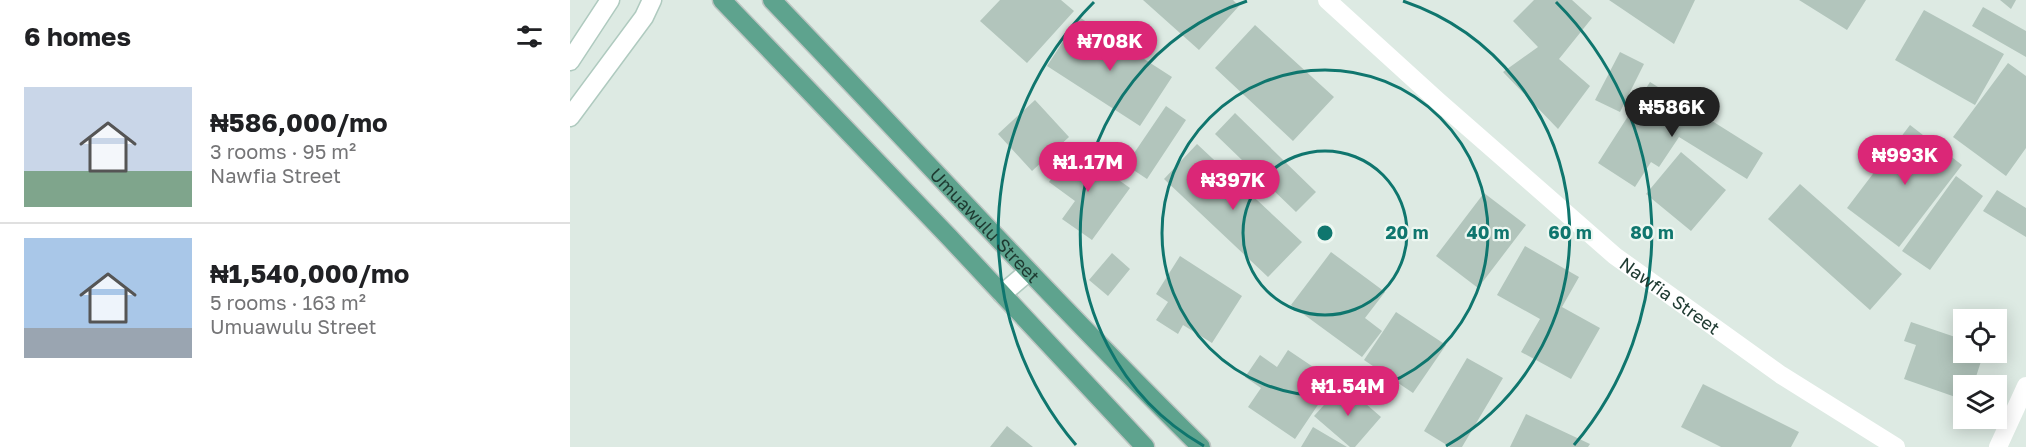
<!DOCTYPE html>
<meta charset="utf-8">
<style>
:root{--surface:#fff;--page:#f2f2f2;--text:#202124;--muted:#757577;--line:#e0e0e0;--accent:#db2777}
body{margin:0;font-family:"Golos Text",sans-serif;background:var(--page);color:var(--text);height:100vh;display:flex;flex-direction:column;font-size:22px;white-space:nowrap}
*{box-sizing:border-box;margin:0}
p{font-size:20px;color:var(--muted)}
.icon{flex:none;width:33px;height:33px;fill:none;stroke:currentColor;stroke-width:2;stroke-linecap:round;stroke-linejoin:round}
.map{position:relative;flex:1;overflow:hidden}
.details{display:flex;flex-direction:column;background:var(--surface);width:570px}
.details>*{flex:none}
.buttons{position:absolute;left:1383px;top:309px;display:grid;gap:12px}
.buttons a{display:grid;place-items:center;width:54px;height:54px;border-radius:0px;background:var(--surface);box-shadow:0 3px 15px #0003;font-size:30px}
.price{position:absolute;translate:-50% -51px;padding:0 14px;border-radius:21px;background:var(--accent);color:#fff;font-size:20px;line-height:39px;filter:drop-shadow(0 2px 3px #0008)}
.price::after{content:'';position:absolute;left:50%;top:36px;width:18px;height:14px;margin-left:-9px;background:inherit;clip-path:polygon(0 0,100% 0,50% 100%)}
.price.current{background:#222;color:#fff}
ul{padding:0;list-style:none}
li{display:flex;align-items:center;gap:18px;height:150px;padding:0 24px}
li+li{border-top:2px solid var(--line)}
li span{display:grid;place-items:center;flex:none;width:168px;height:120px;border-radius:0px;color:#555}
li>.icon{margin-inline-start:auto}
span .icon{width:72px;height:72px;fill:#fffc;stroke-width:1}
li b{font-size:26px}
h2{display:flex;justify-content:space-between;align-items:center;height:72px;padding:0 24px;font-size:26px}
main{display:flex;flex:1;min-height:0}
.map>svg:first-child{display:block}
.building{fill:#b2c5bc}
.lines{fill:none;stroke-linecap:round;stroke-linejoin:round}
.secondary-casing{stroke:#afcabf;stroke-width:21}
.primary-casing{stroke:#bcc4c1;stroke-width:21}
.street{stroke:#fff;stroke-width:18}
.secondary{stroke:#fff;stroke-width:18}
.primary{stroke:#5ea38e;stroke-width:18}
.ring{fill:none;stroke:#0f766e;stroke-width:3}
.labels{text-anchor:middle;dominant-baseline:central;stroke-width:4.5;stroke-linejoin:round;paint-order:stroke}
.street-label{font-size:18px;fill:#1e3a31;stroke:#edf7f1}
.centre{fill:#0f766e;stroke:#edf7f1;stroke-width:3}
.ring-label{font-size:18px;text-anchor:middle;font-weight:bold;fill:#0f766e;stroke:#edf7f1;stroke-width:4.5;stroke-linejoin:round;paint-order:stroke}
</style>
<main>
<section class="details">
<h2>6 homes<svg class="icon" aria-label="filters" viewBox="0 0 24 24"><path d="M4 7h16M4 17h16"/><circle cx="9" cy="7" r="2"/><circle cx="15" cy="17" r="2"/></svg></h2>
<ul>
<li><span style="background:linear-gradient(#c9d6e8 70%,#7fa58c 0)"><svg class="icon" aria-label="home" viewBox="0 0 24 24"><path d="M3 11l9-7 9 7M6 9v11h12V9"/></svg></span><div><b>₦586,000/mo</b><p>3 rooms · 95 m²</p><p>Nawfia Street</p></div></li>
<li><span style="background:linear-gradient(#a9c7e8 75%,#9aa5b1 0)"><svg class="icon" aria-label="home" viewBox="0 0 24 24"><path d="M3 11l9-7 9 7M6 9v11h12V9"/></svg></span><div><b>₦1,540,000/mo</b><p>5 rooms · 163 m²</p><p>Umuawulu Street</p></div></li>
</ul>
</section>
<div class="map">
<svg width="1456" height="447" viewBox="0 0 1456 447">
<rect width="100%" height="100%" fill="#ddeae3"/>
<!-- building -->
<path class="building" d="M 430,0 L 491,0 L 504,11 L 457,63 L 410,21 Z
M 573,0 L 663,0 L 669,6 L 629,50 Z
M 964,0 L 1002,0 L 1022,18 L 989,59 L 1020,86 L 988,129 L 933,72 L 968,47 L 943,21 Z
M 1039,0 L 1125,0 L 1104,44 Z
M 1229,0 L 1296,0 L 1277,30 Z
M 1430,0 L 1446,0 L 1441,9 Z
M 1413,7 L 1456,31 L 1456,57 L 1402,26 Z
M 1354,10 L 1434,54 L 1405,105 L 1325,60 Z
M 509,17 L 602,77 L 570,126 L 477,66 Z
M 685,25 L 764,97 L 723,141 L 645,68 Z
M 1050,52 L 1074,64 L 1050,112 L 1025,100 Z
M 1438,63 L 1456,76 L 1456,148 L 1436,176 L 1383,137 Z
M 1080,82 L 1193,153 L 1177,179 L 1109,137 L 1089,167 L 1081,162 L 1065,187 L 1028,163 Z
M 465,100 L 499,137 L 462,171 L 428,134 Z
M 596,106 L 616,120 L 577,179 L 556,165 Z
M 665,113 L 746,192 L 726,212 L 645,134 Z
M 1340,125 L 1392,165 L 1329,247 L 1277,208 Z
M 627,144 L 732,242 L 698,277 L 594,179 Z
M 504,148 L 560,188 L 522,240 L 492,219 L 505,201 L 479,182 Z
M 1111,152 L 1156,190 L 1121,231 L 1076,194 Z
M 1386,176 L 1413,196 L 1360,270 L 1332,251 Z
M 1230,184 L 1332,274 L 1300,310 L 1198,219 Z
M 1427,190 L 1456,208 L 1456,237 L 1413,211 Z
M 914,193 L 956,225 L 908,288 L 866,256 Z
M 955,246 L 1009,277 L 992,307 L 1030,328 L 1001,379 L 951,352 L 970,319 L 927,295 Z
M 761,252 L 815,292 L 795,318 L 812,331 L 792,357 L 721,305 Z
M 542,253 L 560,269 L 538,296 L 519,280 Z
M 610,256 L 672,296 L 642,343 L 613,325 L 608,334 L 586,320 L 598,302 L 586,294 Z
M 826,312 L 876,345 L 843,393 L 794,360 Z
M 1341,322 L 1394,340 L 1394,352 L 1414,352 L 1403,386 L 1394,386 L 1394,400 L 1334,379 L 1346,345 L 1334,341 Z
M 718,350 L 764,381 L 725,439 L 678,407 L 691,388 L 675,377 L 690,355 L 707,367 Z
M 897,358 L 933,378 L 892,447 L 880,447 L 854,431 Z
M 773,384 L 811,417 L 785,447 L 780,447 L 744,416 Z
M 1133,384 L 1229,432 L 1221,447 L 1151,447 L 1111,427 Z
M 956,414 L 1020,444 L 1018,447 L 940,447 Z
M 437,426 L 463,447 L 420,447 Z
M 743,427 L 777,447 L 731,447 Z"/>
<g class="lines">
<defs>
<path id="secondary" d="M 0,61 L 40,0
M 0,117 L 74,17 L 82,0
M 432,294 L 458,272"/>
<g id="primary">
<path d="M 152,0 L 379,237 L 575,447"/>
<path id="s2" d="M 202,0 C 345,149 484,302 631,447"/>
</g>
</defs>
<!-- secondary casing -->
<use href="#secondary" class="secondary-casing"/>
<!-- primary casing -->
<use href="#primary" class="primary-casing"/>
<!-- street -->
<g class="street">
<path id="s1" d="M 757,0 L 868,101 L 1045,256 L 1211,375 L 1326,447"/>
<path d="M 1428,447 L 1456,386"/>
</g>
<!-- secondary -->
<use href="#secondary" class="secondary"/>
<!-- primary -->
<use href="#primary" class="primary"/>
</g>
<!-- distance rings -->
<g class="ring">
<circle cx="755" cy="233" r="82"/>
<circle cx="755" cy="233" r="163"/>
<path d="M634 446A245 245 0 0 1 677 1M833 1A245 245 0 0 1 876 446"/>
<path d="M506 445A327 327 0 0 1 524 2M986 2A327 327 0 0 1 1004 445"/>
</g>
<g class="labels">
<!-- street labels -->
<g class="street-label">
<text stroke="none"><textPath href="#s2" startOffset="310">Umuawulu Street</textPath></text>
<text stroke="none"><textPath href="#s1" startOffset="453">Nawfia Street</textPath></text>
</g>
</g>
<circle cx="755" cy="233" r="9" class="centre"/>
<g class="ring-label">
<text x="837" y="239">20 m</text>
<text x="918" y="239">40 m</text>
<text x="1000" y="239">60 m</text>
<text x="1082" y="239">80 m</text>
</g>
</svg>
<div class="buttons">
<a><svg class="icon" aria-label="locate" viewBox="0 0 24 24"><circle cx="12" cy="12" r="6"/><path d="M12 2v4M12 18v4M2 12h4M18 12h4"/></svg></a>
<a><svg class="icon" aria-label="layers" viewBox="0 0 24 24"><path d="M12 4l9 5-9 5-9-5zM3 14l9 5 9-5"/></svg></a>
</div>
<b class="price" style="left:540px;top:72px">₦708K</b>
<b class="price current" style="left:1102px;top:138px">₦586K</b>
<b class="price" style="left:1335px;top:186px">₦993K</b>
<b class="price" style="left:518px;top:193px">₦1.17M</b>
<b class="price" style="left:663px;top:211px">₦397K</b>
<b class="price" style="left:778px;top:417px">₦1.54M</b>
</div>
</main>
